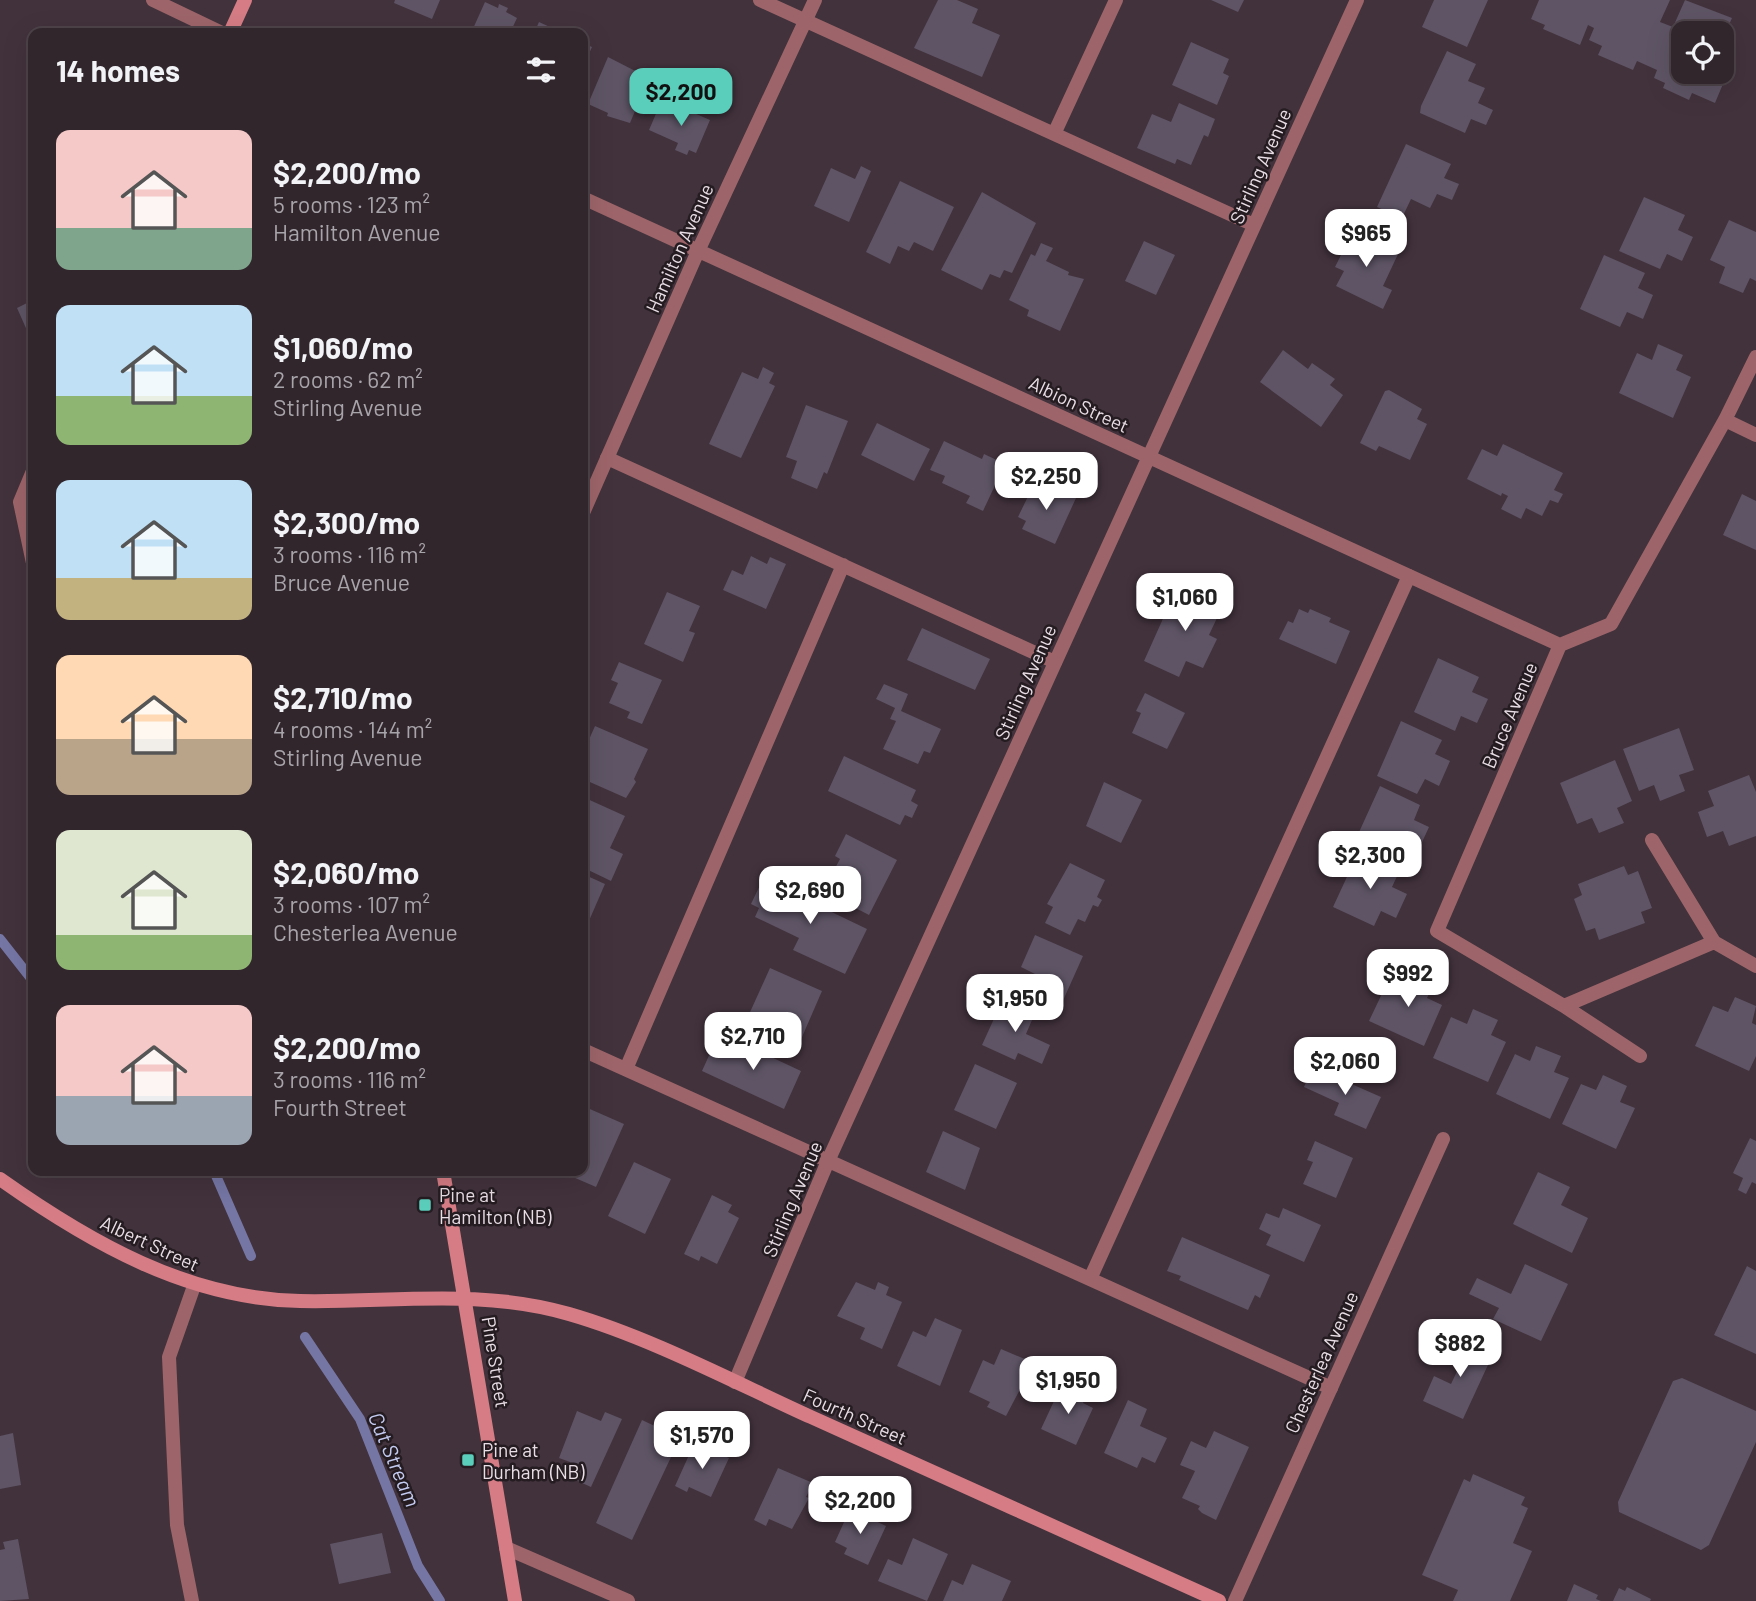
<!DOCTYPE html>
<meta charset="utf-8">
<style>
:root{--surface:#32262d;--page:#3a2e35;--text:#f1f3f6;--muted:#a8a5aa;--line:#4d4349;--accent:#5bcebb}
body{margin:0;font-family:Barlow,sans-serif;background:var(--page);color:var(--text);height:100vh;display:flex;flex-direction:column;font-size:26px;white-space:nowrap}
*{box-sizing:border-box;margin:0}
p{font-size:23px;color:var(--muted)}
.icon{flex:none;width:38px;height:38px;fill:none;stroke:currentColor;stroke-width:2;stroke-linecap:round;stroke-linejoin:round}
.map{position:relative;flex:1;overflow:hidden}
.panel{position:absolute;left:28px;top:28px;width:560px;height:1148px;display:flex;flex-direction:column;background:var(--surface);border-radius:14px;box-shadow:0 7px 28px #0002,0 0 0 2px var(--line)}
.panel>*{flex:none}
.tools{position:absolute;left:1671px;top:21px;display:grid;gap:14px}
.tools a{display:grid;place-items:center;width:63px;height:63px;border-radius:14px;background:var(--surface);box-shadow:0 7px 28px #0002,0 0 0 2px var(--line);font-size:35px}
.price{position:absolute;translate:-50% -60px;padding:0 16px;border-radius:14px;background:#fff;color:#222;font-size:23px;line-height:46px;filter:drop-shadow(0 2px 4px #0008)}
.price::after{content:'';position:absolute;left:50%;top:42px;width:21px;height:16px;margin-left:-10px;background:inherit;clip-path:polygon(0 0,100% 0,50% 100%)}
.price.selected{background:var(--accent);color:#111}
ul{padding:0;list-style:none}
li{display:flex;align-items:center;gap:21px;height:175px;padding:0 28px}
li span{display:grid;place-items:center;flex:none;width:196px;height:140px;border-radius:14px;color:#555}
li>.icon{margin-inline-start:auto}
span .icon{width:84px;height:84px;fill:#fffc;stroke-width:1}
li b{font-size:30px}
h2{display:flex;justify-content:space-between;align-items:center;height:84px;padding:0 28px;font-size:30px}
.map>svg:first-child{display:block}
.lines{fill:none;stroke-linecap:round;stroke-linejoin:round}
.stream{stroke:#7676a5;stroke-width:10}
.building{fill:#5e5465}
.lane{stroke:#9d656a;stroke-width:14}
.street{stroke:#9d656a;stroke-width:14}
.secondary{stroke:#d57c85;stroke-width:14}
.poi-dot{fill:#5bcebb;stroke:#241c21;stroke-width:2.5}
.labels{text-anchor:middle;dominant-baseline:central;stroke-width:5;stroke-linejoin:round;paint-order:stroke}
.street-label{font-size:19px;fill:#e9dee5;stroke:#241c21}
.poi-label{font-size:19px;fill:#e9dee5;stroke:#241c21;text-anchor:start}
.water-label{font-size:21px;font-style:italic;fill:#c4cbf1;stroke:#241c21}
</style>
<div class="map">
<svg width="1756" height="1601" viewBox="0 0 1756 1601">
<rect width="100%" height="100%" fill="#42323c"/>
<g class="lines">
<!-- stream -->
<path class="stream" d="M 0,939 L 33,981
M 214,1171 L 251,1256
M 305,1337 L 360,1419 L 418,1566 L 440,1601"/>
</g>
<!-- building -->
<path class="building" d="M 395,0 L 440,0 L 432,19 L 394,3 Z
M 938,0 L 957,0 L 978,9 L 972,23 L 1000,35 L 982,77 L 914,48 Z
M 1211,0 L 1244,0 L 1238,12 Z
M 1434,0 L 1488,0 L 1467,47 L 1422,27 Z
M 1539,0 L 1670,0 L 1660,22 L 1673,27 L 1685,0 L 1732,18 L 1722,41 L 1722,33 L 1684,33 L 1684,72 L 1722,72 L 1722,56 L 1733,60 L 1715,103 L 1692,93 L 1689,100 L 1663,88 L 1665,83 L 1654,78 L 1657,70 L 1637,61 L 1633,70 L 1598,55 L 1602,46 L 1589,40 L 1594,28 L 1588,25 L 1580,45 L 1543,29 L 1545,25 L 1531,19 Z
M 485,2 L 498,8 L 499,4 L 508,8 L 506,12 L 517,18 L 510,33 L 471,33 Z
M 539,22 L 563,33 L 534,33 Z
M 1191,42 L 1229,59 L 1223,73 L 1229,76 L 1217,105 L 1172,85 Z
M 583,43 L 592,47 L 583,67 Z
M 1447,51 L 1476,64 L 1468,81 L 1485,88 L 1478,103 L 1493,110 L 1486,125 L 1471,119 L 1465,133 L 1420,113 L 1421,106 Z
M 608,57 L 649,78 L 630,123 L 607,116 L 608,113 L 588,104 Z
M 671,103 L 710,120 L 696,153 L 689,150 L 687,155 L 675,150 L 678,143 L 649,130 L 658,109 L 667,112 Z
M 1179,103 L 1215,119 L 1208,137 L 1204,135 L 1191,165 L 1177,159 L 1175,164 L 1137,148 L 1152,114 L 1171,122 Z
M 1406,144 L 1451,164 L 1444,178 L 1459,184 L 1452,200 L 1437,194 L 1430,208 L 1411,199 L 1402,218 L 1377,207 Z
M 861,166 L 871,171 L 849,222 L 814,206 L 831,168 L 855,179 Z
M 900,181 L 954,207 L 933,251 L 914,242 L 909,251 L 898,246 L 890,264 L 866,252 Z
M 982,192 L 1036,223 L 1012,273 L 1004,270 L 1000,278 L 990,274 L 982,290 L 941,270 Z
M 1644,197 L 1685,215 L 1678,230 L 1693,237 L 1682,261 L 1667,254 L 1660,269 L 1619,251 Z
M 1729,220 L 1756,232 L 1756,281 L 1750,278 L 1743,293 L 1719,283 L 1725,267 L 1710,260 Z
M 1353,231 L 1399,252 L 1383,286 L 1392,290 L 1383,309 L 1336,286 L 1344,271 L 1335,267 Z
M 1144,241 L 1175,255 L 1156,295 L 1125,281 Z
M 1041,243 L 1053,248 L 1046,261 L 1069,272 L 1068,275 L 1084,279 L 1060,331 L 1027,316 L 1029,310 L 1009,300 L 1031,254 L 1035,256 Z
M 1604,255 L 1645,273 L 1638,288 L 1653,295 L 1643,319 L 1627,312 L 1620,327 L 1580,309 Z
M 33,300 L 33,344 L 17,308 Z
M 1658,344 L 1683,355 L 1676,370 L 1691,377 L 1673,418 L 1619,393 L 1637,353 L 1652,360 Z
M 1283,350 L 1308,369 L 1312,363 L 1335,379 L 1330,385 L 1343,395 L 1321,427 L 1260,382 Z
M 763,367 L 774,373 L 769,383 L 775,386 L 741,458 L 709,444 L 742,372 L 758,379 Z
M 1389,390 L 1422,409 L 1417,419 L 1427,424 L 1410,460 L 1379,446 L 1376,451 L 1360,443 L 1385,391 Z
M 806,405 L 848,421 L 827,474 L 824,472 L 817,489 L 791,478 L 797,461 L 786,457 Z
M 877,423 L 930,449 L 914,481 L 861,455 Z
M 944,441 L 982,459 L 984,454 L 1005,464 L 983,511 L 966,503 L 970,496 L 942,483 L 945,476 L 930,470 Z
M 1503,444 L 1563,473 L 1554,490 L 1563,494 L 1558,503 L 1550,500 L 1542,516 L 1526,508 L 1521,519 L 1501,509 L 1508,496 L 1502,493 L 1501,496 L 1467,479 L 1482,449 L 1497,456 Z
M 1036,480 L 1076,498 L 1055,544 L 1022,529 L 1026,521 L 1018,517 Z
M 1742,494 L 1756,501 L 1756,550 L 1723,535 Z
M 751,556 L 767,564 L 770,557 L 786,564 L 766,609 L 723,590 L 732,570 L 743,575 Z
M 1186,586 L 1224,603 L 1209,635 L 1217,639 L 1203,668 L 1186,661 L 1179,677 L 1144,661 L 1170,603 L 1177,606 Z
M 667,592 L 700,606 L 689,631 L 695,633 L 683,662 L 644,644 Z
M 1299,609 L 1308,613 L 1310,609 L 1331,618 L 1329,622 L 1350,631 L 1336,664 L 1279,639 L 1288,621 L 1293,623 Z
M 922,628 L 990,659 L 975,690 L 907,660 Z
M 1438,658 L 1479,677 L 1472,692 L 1488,699 L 1477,723 L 1461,716 L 1455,731 L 1414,712 Z
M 619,662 L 662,680 L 642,724 L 627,718 L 630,712 L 609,703 L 618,683 L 611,680 Z
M 884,684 L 908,694 L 901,711 L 941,729 L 930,753 L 924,751 L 918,764 L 883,749 L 896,721 L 890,719 L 895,708 L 876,699 Z
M 1145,693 L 1185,713 L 1167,749 L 1132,733 L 1141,713 L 1136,711 Z
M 1401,721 L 1442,740 L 1435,754 L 1450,761 L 1439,786 L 1425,779 L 1417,794 L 1377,776 Z
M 595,726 L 648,749 L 634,779 L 636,782 L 626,798 L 583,779 L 583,753 Z
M 1679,728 L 1694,770 L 1679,775 L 1685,791 L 1660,801 L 1654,785 L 1639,791 L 1623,749 Z
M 844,756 L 916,790 L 911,801 L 918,805 L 912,818 L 905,815 L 900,825 L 828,791 Z
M 1615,760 L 1632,801 L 1617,808 L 1624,823 L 1599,833 L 1592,818 L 1577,824 L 1560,783 Z
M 1749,775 L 1756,792 L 1756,836 L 1729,846 L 1723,831 L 1707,837 L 1698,812 L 1714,806 L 1708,791 Z
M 1104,782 L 1142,800 L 1121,843 L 1086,826 Z
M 1380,786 L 1420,805 L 1414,820 L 1429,827 L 1418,851 L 1403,844 L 1396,860 L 1355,841 Z
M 583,797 L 625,816 L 610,848 L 623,854 L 611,881 L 584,868 L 589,858 L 583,855 Z
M 846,834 L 897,860 L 869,915 L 838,899 L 847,881 L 832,874 L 840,859 L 835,856 Z
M 1358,853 L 1399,872 L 1392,887 L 1407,894 L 1396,918 L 1381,911 L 1374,926 L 1333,907 Z
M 1070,863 L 1105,880 L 1097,897 L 1102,900 L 1098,907 L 1093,905 L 1085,922 L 1078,919 L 1070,935 L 1045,923 L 1053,907 L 1047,904 Z
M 1624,866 L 1628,875 L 1638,871 L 1652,908 L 1641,912 L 1645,923 L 1599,940 L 1595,928 L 1586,931 L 1574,899 L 1582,895 L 1578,884 Z
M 583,874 L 605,884 L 585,930 L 583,929 Z
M 763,879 L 867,929 L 845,974 L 793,950 L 799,938 L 755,917 L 759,908 L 751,904 Z
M 1035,935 L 1083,956 L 1061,1005 L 1030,991 L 1037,975 L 1021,967 Z
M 770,968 L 822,991 L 799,1044 L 746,1021 Z
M 1410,972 L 1434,983 L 1427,998 L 1442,1005 L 1424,1046 L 1369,1021 L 1388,981 L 1403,987 Z
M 1735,997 L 1756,1006 L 1752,1023 L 1756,1025 L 1756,1056 L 1749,1071 L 1695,1046 L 1713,1006 L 1728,1012 Z
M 1003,999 L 1035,1013 L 1026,1034 L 1050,1045 L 1042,1064 L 1018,1053 L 1015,1060 L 982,1045 Z
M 1473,1009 L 1498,1020 L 1491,1035 L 1506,1042 L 1488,1082 L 1433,1058 L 1451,1017 L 1467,1024 Z
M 716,1040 L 738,1050 L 741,1043 L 801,1071 L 784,1109 L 702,1071 Z
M 1536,1046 L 1561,1056 L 1554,1072 L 1569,1078 L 1550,1119 L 1496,1094 L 1515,1054 L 1530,1061 Z
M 975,1064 L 1017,1083 L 996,1129 L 954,1110 Z
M 1313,1067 L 1381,1097 L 1366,1129 L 1334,1115 L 1339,1103 L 1304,1087 Z
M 1603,1075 L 1627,1086 L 1620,1102 L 1635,1108 L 1616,1149 L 1562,1124 L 1581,1084 L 1596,1090 Z
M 583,1106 L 624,1124 L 596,1187 L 559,1171 L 583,1171 Z
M 943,1131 L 980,1148 L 965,1190 L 926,1172 Z
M 1750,1138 L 1756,1141 L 1756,1184 L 1752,1182 L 1746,1194 L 1738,1190 L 1743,1178 L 1733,1173 Z
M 1315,1141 L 1353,1158 L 1336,1198 L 1303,1184 L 1313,1162 L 1307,1160 Z
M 634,1162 L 671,1179 L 645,1234 L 608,1216 Z
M 1538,1172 L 1570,1187 L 1561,1205 L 1588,1218 L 1572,1253 L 1513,1224 Z
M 712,1195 L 732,1205 L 728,1212 L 739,1218 L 717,1264 L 701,1256 L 699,1261 L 684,1254 Z
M 1283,1208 L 1321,1225 L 1304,1262 L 1266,1245 L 1271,1235 L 1259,1229 L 1266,1213 L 1279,1218 Z
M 1182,1237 L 1270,1275 L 1260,1298 L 1255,1295 L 1248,1310 L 1179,1280 L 1181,1276 L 1167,1271 Z
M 1525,1264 L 1568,1284 L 1541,1341 L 1493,1319 L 1499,1308 L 1469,1294 L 1477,1278 L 1511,1294 Z
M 1747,1266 L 1756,1271 L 1756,1354 L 1714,1335 Z
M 856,1282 L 875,1290 L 878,1282 L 889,1287 L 886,1295 L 902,1302 L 882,1349 L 860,1339 L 865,1328 L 837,1316 Z
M 935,1318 L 962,1330 L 940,1386 L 897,1366 L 913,1331 L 926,1337 Z
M 1452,1336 L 1493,1354 L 1463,1419 L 1423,1401 L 1434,1376 L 1451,1384 L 1462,1361 L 1444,1354 Z
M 1001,1349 L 1034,1363 L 1006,1416 L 987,1407 L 990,1402 L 969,1392 L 983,1360 L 994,1365 Z
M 1682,1378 L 1756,1411 L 1756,1442 L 1709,1545 L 1701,1550 L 1619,1512 L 1618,1502 L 1673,1381 Z
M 1061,1386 L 1085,1397 L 1083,1403 L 1093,1408 L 1076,1445 L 1041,1429 Z
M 1128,1400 L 1147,1409 L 1140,1426 L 1167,1438 L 1155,1463 L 1142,1457 L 1137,1468 L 1104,1453 Z
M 577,1411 L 601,1421 L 605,1412 L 622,1419 L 591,1487 L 564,1475 L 570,1462 L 559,1458 Z
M 642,1420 L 659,1428 L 656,1431 L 662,1434 L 664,1430 L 680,1438 L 632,1540 L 596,1523 Z
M 1214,1431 L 1249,1447 L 1216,1520 L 1202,1513 L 1198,1509 L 1200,1506 L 1182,1498 L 1195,1471 L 1180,1465 L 1191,1441 L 1206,1448 Z
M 13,1433 L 21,1485 L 0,1489 L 0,1436 Z
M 694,1444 L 729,1458 L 711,1497 L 689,1487 L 687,1492 L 675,1486 Z
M 778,1468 L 813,1483 L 806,1497 L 809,1498 L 792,1529 L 769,1519 L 766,1526 L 754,1520 Z
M 1473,1474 L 1525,1497 L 1521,1505 L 1528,1508 L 1513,1543 L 1532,1551 L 1510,1601 L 1453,1601 L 1458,1590 L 1422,1575 L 1464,1479 L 1470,1482 Z
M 850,1509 L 886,1526 L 868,1565 L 844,1554 L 847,1548 L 835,1542 Z
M 382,1533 L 391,1573 L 339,1584 L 330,1544 Z
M 913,1538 L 948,1554 L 927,1601 L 878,1581 L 888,1559 L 902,1565 Z
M 18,1539 L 29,1599 L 0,1601 L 0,1550 L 5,1549 L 3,1542 Z
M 972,1564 L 1011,1581 L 1002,1601 L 943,1601 L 952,1580 L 963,1585 Z
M 1574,1584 L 1598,1595 L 1596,1599 L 1601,1601 L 1567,1601 Z
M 1627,1587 L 1651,1599 L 1650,1601 L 1613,1601 L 1619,1588 L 1625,1591 Z"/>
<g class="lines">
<!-- lane -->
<path class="lane" d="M 760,0 L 1254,225
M 1054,134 L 1116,0
M 607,458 L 1055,662
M 33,471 L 20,502 L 33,563
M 583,1050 L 1331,1388
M 626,1069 L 843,565
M 1090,1279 L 1409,576
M 506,1548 L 628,1601
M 192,1601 L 177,1525 L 169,1357 L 194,1286"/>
<!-- street -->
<path class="street" d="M 153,0 L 222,33
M 583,198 L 1560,645
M 1725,420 L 1756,435
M 583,513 L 698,251 L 815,0
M 1652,840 L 1714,942 L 1756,966
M 1564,1006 L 1714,942
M 1640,1056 L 1564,1006 L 1437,931 L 1560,645 L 1611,624 L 1725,420 L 1756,357
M 735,1382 L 828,1161 L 1357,0
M 1235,1601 L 1443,1139"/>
<!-- secondary -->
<path class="secondary" d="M 230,33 L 245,0
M 443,1171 L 515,1601
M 0,1179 C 89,1242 188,1299 300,1301 C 389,1303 481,1288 569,1314 C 649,1337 734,1382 811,1417 C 947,1478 1083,1540 1219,1601"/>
</g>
<!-- markers -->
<g class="poi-dot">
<rect x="418" y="1198" width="14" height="14" rx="3.5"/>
<rect x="461" y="1453" width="14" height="14" rx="3.5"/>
</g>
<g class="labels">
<!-- street labels -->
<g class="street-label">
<text transform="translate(1260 166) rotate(-66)">Stirling Avenue</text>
<text transform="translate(679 248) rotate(-66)">Hamilton Avenue</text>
<text transform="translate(1079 404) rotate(25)">Albion Street</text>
<text transform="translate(1025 682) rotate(-66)">Stirling Avenue</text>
<text transform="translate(1509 715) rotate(-67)">Bruce Avenue</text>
<text transform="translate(792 1199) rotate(-67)">Stirling Avenue</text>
<text transform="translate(150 1243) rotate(25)">Albert Street</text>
<text transform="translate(496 1362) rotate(81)">Pine Street</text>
<text transform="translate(1321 1362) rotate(-66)">Chesterlea Avenue</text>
<text transform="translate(855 1416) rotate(24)">Fourth Street</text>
</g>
<!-- poi labels -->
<g class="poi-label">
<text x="439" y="1194">Pine at<tspan x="439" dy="22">Hamilton (NB)</tspan></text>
<text x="482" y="1449">Pine at<tspan x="482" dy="22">Durham (NB)</tspan></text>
</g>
<!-- water labels -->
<g class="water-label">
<text transform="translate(395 1459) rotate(67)">Cat Stream</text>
</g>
</g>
</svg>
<div class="tools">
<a><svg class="icon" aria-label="locate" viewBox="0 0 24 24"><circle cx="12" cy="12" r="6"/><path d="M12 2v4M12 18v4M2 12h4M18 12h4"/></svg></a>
</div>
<b class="price selected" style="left:681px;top:128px">$2,200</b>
<b class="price" style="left:1366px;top:269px">$965</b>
<b class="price" style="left:1046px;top:512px">$2,250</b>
<b class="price" style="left:1185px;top:633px">$1,060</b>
<b class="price" style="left:1370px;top:891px">$2,300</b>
<b class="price" style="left:810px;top:926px">$2,690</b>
<b class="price" style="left:1408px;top:1009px">$992</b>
<b class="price" style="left:1015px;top:1034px">$1,950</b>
<b class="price" style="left:753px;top:1072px">$2,710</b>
<b class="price" style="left:1345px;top:1097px">$2,060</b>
<b class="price" style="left:1460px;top:1379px">$882</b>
<b class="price" style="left:1068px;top:1416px">$1,950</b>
<b class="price" style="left:702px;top:1471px">$1,570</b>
<b class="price" style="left:860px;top:1536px">$2,200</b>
<section class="panel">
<h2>14 homes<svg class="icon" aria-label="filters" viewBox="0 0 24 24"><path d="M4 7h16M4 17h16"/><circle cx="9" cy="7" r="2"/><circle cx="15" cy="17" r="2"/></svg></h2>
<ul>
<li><span style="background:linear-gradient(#f6c9c9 70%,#7fa58c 0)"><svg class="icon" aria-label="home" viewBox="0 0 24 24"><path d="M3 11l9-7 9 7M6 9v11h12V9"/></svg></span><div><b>$2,200/mo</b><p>5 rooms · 123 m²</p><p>Hamilton Avenue</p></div></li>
<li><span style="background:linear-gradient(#bfe0f5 65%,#8fb573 0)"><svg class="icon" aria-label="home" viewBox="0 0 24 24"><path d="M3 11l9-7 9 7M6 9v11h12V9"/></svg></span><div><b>$1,060/mo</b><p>2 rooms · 62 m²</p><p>Stirling Avenue</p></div></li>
<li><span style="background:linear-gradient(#bfe0f5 70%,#c2b280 0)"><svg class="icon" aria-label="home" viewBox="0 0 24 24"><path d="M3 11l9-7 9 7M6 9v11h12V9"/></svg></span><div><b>$2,300/mo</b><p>3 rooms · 116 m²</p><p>Bruce Avenue</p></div></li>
<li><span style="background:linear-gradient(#ffd9b3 60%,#b9a48a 0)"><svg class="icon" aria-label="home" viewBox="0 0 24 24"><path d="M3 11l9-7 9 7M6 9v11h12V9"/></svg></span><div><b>$2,710/mo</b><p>4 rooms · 144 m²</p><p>Stirling Avenue</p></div></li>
<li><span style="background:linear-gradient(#dfe7d0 75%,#8fb573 0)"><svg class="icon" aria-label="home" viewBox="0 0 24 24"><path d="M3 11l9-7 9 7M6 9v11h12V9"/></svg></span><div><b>$2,060/mo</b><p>3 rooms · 107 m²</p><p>Chesterlea Avenue</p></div></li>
<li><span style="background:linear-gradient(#f6c9c9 65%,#9aa5b1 0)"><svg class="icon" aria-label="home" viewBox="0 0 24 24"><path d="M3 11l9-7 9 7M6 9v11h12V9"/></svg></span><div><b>$2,200/mo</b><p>3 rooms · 116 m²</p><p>Fourth Street</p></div></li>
</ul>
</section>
</div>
